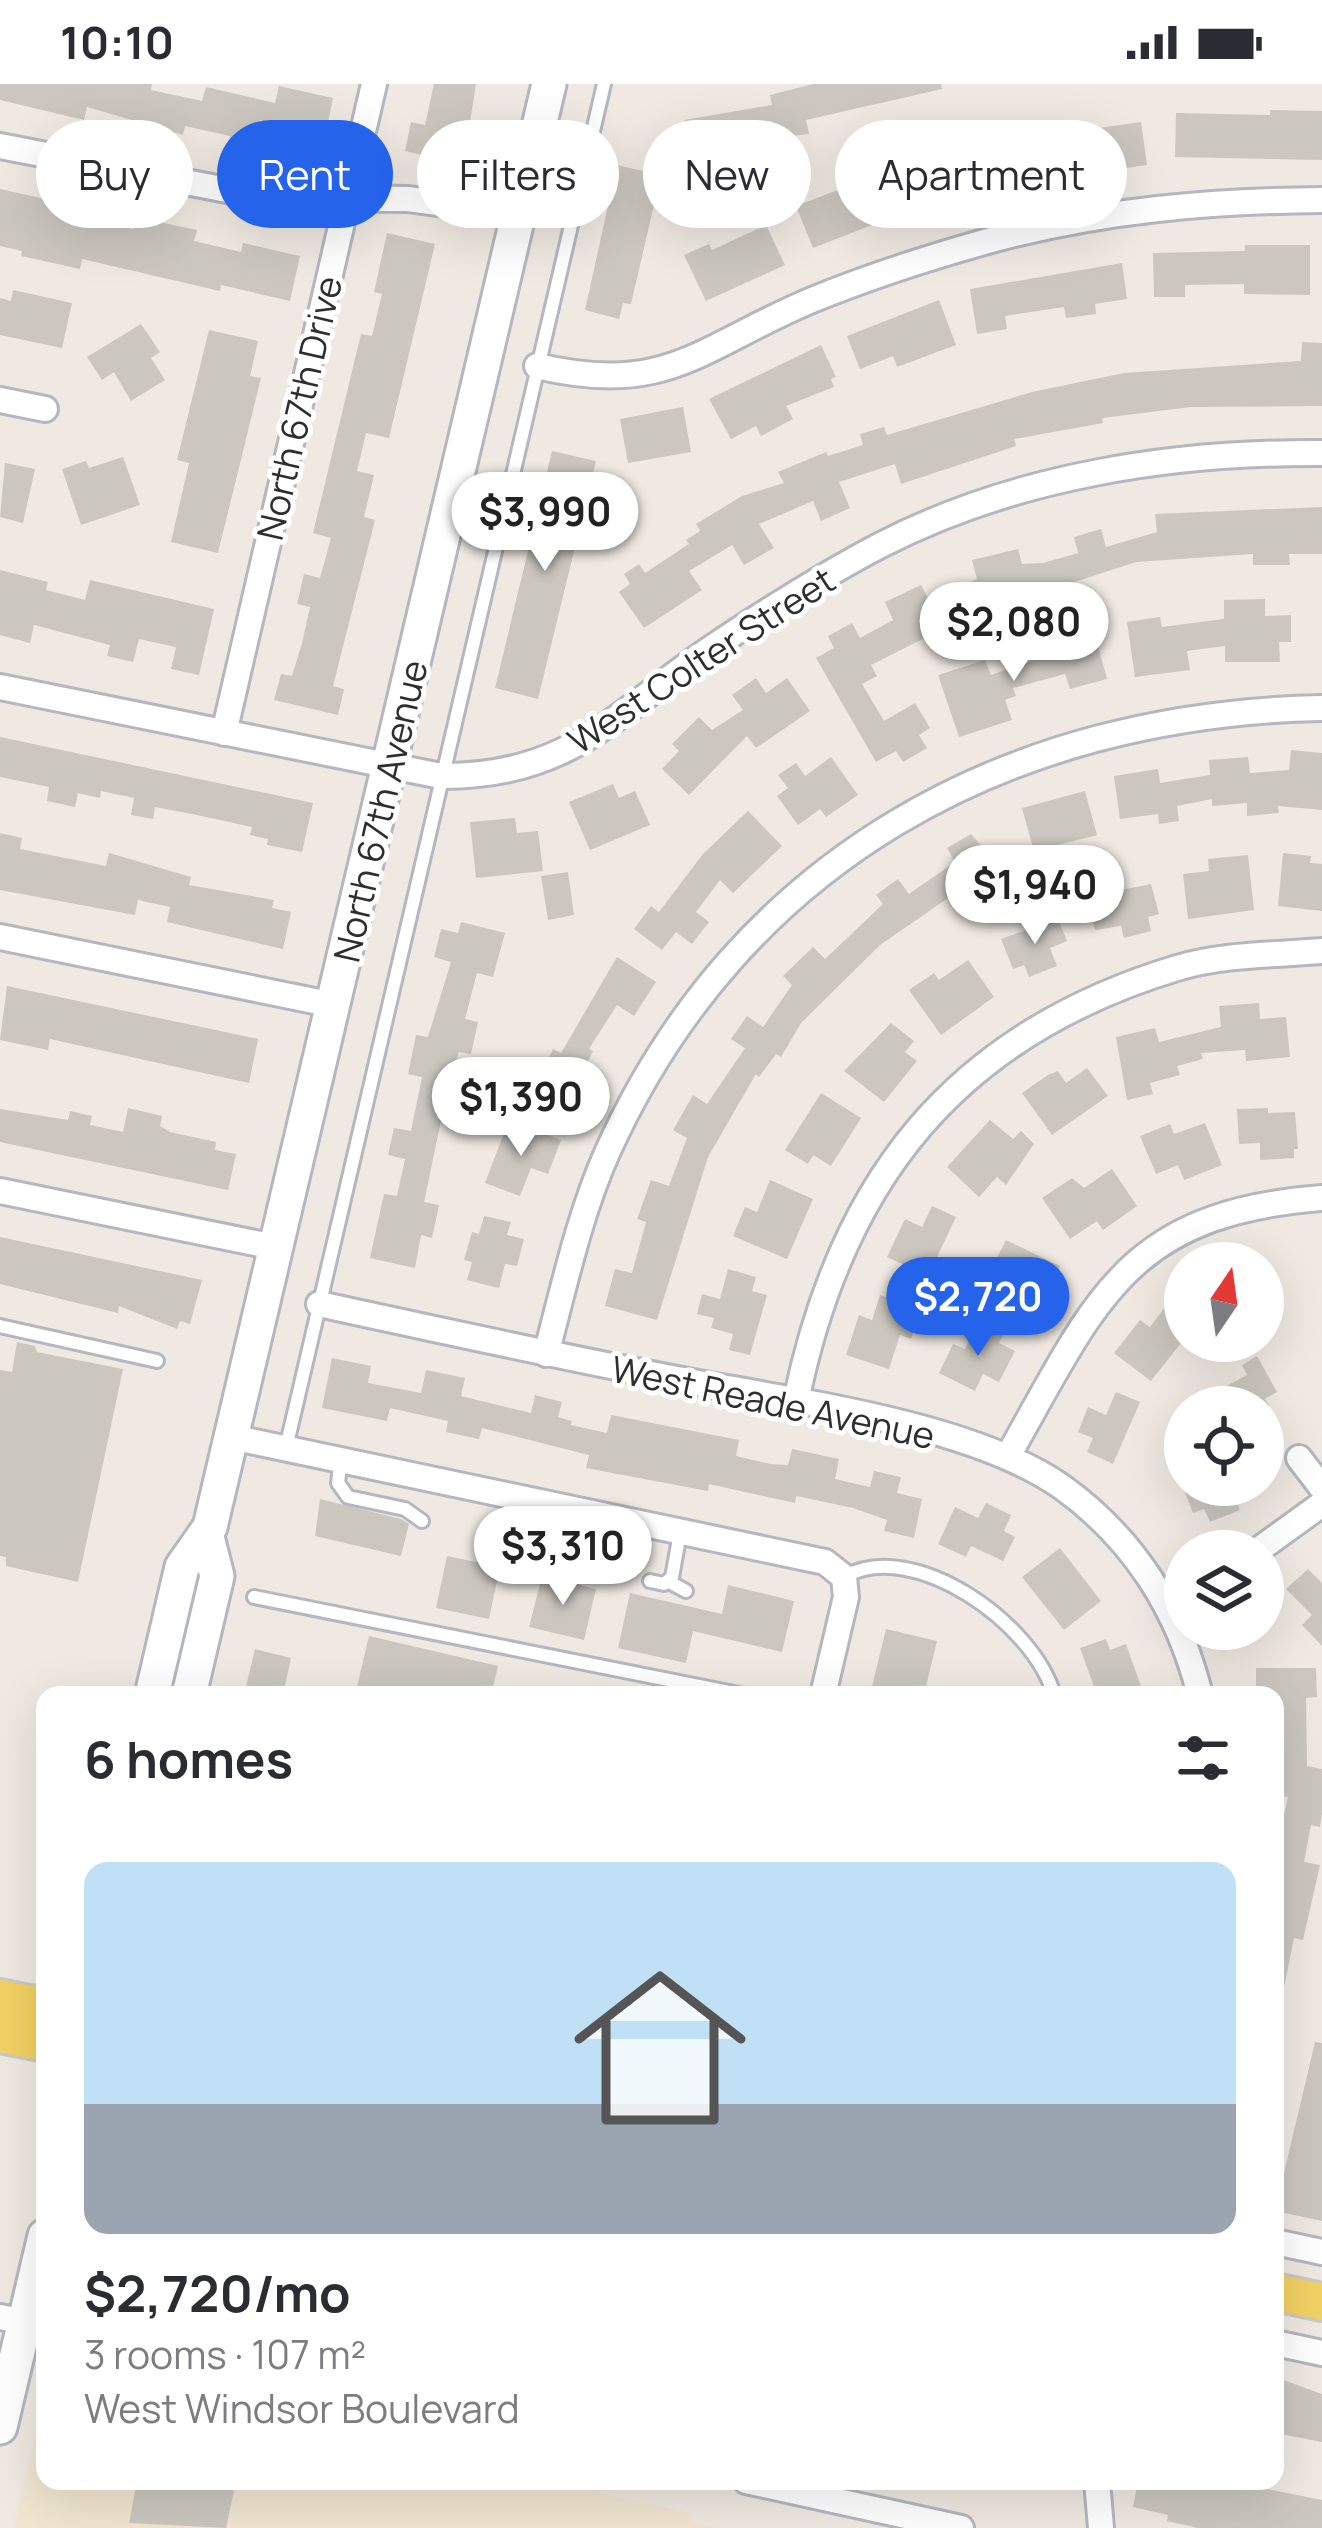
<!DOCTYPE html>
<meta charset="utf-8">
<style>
:root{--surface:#fff;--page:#f2f2f3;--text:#2b2b33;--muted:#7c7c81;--line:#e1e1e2;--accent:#2563eb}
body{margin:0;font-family:Manrope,sans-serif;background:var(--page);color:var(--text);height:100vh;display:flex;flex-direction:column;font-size:45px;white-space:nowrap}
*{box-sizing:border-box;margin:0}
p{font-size:39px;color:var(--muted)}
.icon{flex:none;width:66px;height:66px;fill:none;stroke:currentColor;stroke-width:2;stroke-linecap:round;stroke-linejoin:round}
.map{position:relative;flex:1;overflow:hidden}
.panel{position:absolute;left:36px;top:1602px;width:1248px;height:804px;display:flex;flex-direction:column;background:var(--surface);border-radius:24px;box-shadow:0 12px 48px #0002}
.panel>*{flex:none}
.hud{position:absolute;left:36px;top:36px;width:1251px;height:108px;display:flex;gap:24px}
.needle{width:78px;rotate:13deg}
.fabs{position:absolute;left:1164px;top:1158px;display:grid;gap:24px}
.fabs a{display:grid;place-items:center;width:120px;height:120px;border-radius:50%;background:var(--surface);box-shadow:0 12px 48px #0002;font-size:60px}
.price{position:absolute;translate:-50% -102px;padding:0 27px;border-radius:42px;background:#fff;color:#222;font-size:39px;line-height:78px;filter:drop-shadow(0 3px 6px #0008)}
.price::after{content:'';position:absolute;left:50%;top:72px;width:36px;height:27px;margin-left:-18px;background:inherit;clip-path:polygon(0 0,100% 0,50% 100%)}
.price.on{background:var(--accent);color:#fff}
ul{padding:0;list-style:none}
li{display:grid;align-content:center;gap:24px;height:636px;padding:0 48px}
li+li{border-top:3px solid var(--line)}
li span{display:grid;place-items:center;height:372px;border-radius:24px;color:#555}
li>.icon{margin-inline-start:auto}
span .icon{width:216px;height:216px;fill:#fffc;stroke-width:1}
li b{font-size:51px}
h2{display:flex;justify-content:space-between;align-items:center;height:144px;padding:0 48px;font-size:51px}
.tag{padding:0 42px;border-radius:54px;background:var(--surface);box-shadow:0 12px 48px #0002;font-size:42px;line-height:108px}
.tag.on{background:var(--accent);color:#fff}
.status{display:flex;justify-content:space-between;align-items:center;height:84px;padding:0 60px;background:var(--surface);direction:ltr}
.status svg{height:33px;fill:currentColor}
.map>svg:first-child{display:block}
.education{fill:#f0e6d1}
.building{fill:#cbc7bf}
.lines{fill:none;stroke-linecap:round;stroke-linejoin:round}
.service-casing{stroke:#b4b7c1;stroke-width:18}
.minor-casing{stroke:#b4b7c1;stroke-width:30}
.secondary-casing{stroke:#b4b7c1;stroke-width:39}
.primary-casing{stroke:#c9c9c9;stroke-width:42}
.service{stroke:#fff;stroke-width:12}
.minor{stroke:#fff;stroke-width:24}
.secondary{stroke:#fff;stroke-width:33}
.primary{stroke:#f2d163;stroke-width:36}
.labels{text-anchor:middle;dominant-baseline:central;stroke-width:10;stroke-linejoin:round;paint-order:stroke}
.street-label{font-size:36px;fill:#2e2e2e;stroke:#fff}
</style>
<div class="status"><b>10:10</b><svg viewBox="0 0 49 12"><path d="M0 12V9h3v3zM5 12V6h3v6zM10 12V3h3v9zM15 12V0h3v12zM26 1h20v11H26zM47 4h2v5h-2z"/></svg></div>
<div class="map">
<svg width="1322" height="2444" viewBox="0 0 1322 2444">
<rect width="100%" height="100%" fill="#efe9e1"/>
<!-- education -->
<path class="education" d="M 45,2311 L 45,2397 L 547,2397 L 692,2429 L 691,2438 L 717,2444 L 14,2444 Z"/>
<!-- building -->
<path class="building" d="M 0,0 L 152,0 L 151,6 L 202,17 L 206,3 L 275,19 L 279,2 L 333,14 L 321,73 L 295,67 L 300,45 L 260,36 L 253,68 L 227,62 L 230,52 L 185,42 L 183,51 L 87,23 L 84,36 L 0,16 Z
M 434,0 L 476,0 L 466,63 L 460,61 L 457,79 L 405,67 L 411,38 L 425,41 Z
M 813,0 L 941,0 L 942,5 L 806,36 L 809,50 L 740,58 L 742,71 L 692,80 L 684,36 L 772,21 L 770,11 Z
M 1270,26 L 1322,27 L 1322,76 L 1175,73 L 1176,29 L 1270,31 Z
M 1141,38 L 1147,81 L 1084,90 L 1078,47 Z
M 1046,51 L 1054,96 L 990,108 L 982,63 Z
M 951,76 L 962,118 L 901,135 L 889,92 Z
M 617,81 L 661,91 L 631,220 L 623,219 L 619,235 L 585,226 Z
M 856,99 L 872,141 L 813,164 L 796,122 Z
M 0,105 L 59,118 L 57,129 L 133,145 L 135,133 L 197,146 L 194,157 L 241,168 L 243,159 L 300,172 L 290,217 L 221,201 L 220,207 L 82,175 L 80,185 L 21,172 L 22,167 L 0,162 Z
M 766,141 L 785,181 L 706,217 L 684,171 L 709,160 L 712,166 Z
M 387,149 L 435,160 L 389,354 L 366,349 L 357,387 L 374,391 L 364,433 L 375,436 L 333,602 L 344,605 L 338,631 L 274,616 L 281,590 L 292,592 L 302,559 L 310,523 L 297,520 L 304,490 L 320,494 L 331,454 L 313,449 L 361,250 L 372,252 L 382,210 L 374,208 Z
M 1245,161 L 1310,161 L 1310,211 L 1244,210 L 1244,200 L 1185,201 L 1185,213 L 1154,213 L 1153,169 L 1245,167 Z
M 1122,179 L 1127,215 L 1095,220 L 1096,230 L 1066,234 L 1064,223 L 1005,232 L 1007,245 L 977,250 L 970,205 Z
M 13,206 L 72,219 L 62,264 L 0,251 L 0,214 L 11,217 Z
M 939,216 L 956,261 L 897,283 L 893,272 L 860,285 L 847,252 Z
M 141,240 L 160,268 L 151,274 L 165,296 L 131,317 L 114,288 L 102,296 L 87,273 Z
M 209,246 L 258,257 L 250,292 L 261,294 L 218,469 L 171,458 L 189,379 L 177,376 Z
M 1302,258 L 1322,259 L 1322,322 L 1191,323 L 1102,334 L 1103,339 L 1014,355 L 1016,362 L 901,400 L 895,380 L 839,398 L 850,424 L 821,437 L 813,417 L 759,440 L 774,464 L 744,481 L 732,461 L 689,487 L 702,506 L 644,544 L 619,508 L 630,500 L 624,490 L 639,480 L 645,489 L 689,460 L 686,456 L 700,447 L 696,440 L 742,412 L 784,399 L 778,388 L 826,368 L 828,372 L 863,361 L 860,350 L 884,343 L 887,351 L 1032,308 L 1124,289 L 1301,277 Z
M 821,261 L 836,293 L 831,295 L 834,303 L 786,322 L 793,335 L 761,352 L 756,342 L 731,355 L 709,315 Z
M 683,323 L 691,368 L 628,379 L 620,335 Z
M 552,367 L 596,377 L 538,615 L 495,604 Z
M 123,373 L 140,421 L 81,441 L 62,385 L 86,377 L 89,384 Z
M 5,379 L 35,385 L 23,439 L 0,433 Z
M 1322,423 L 1322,470 L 1289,470 L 1290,481 L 1253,481 L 1253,470 L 1136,478 L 1050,506 L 1055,526 L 1033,531 L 1031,522 L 1015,526 L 1012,514 L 963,525 L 966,533 L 871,581 L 877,592 L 862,600 L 884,637 L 915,619 L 930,644 L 919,651 L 927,664 L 903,678 L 896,667 L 876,678 L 816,574 L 834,564 L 828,552 L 852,539 L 860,554 L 893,536 L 885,518 L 921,501 L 930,518 L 977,495 L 972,476 L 1018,465 L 1022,480 L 1043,479 L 1078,469 L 1074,453 L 1101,445 L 1106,463 L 1157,448 L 1155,430 Z
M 0,486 L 48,498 L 46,506 L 85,516 L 90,496 L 214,525 L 199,591 L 171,585 L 176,563 L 139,555 L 133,578 L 107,572 L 110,561 L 34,541 L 30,559 L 0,551 Z
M 1265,515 L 1265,532 L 1291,531 L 1291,558 L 1279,558 L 1280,578 L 1225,578 L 1225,562 L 1187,567 L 1190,586 L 1135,593 L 1127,538 L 1160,533 L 1162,543 L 1224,535 L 1224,516 Z
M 1096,554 L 1107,595 L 1070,605 L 1065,590 L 1013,604 L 1016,612 L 1005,616 L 1012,636 L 959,653 L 938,591 L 985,576 L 991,591 L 1034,576 L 1033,571 Z
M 756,594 L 766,609 L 787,594 L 810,627 L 756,664 L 747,652 L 689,711 L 662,685 L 679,667 L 672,660 L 699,633 L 712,646 L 743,626 L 732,611 Z
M 0,653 L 313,719 L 302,768 L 267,761 L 268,755 L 250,751 L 252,743 L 192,730 L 155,723 L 153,735 L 131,731 L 134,714 L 101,707 L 100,714 L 78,709 L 75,723 L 47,717 L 49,703 L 0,693 Z
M 1291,666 L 1322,669 L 1322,726 L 1278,722 L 1279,729 L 1247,732 L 1247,719 L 1212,722 L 1212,715 L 1177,722 L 1179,737 L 1159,740 L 1158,730 L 1120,735 L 1114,692 L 1158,685 L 1160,699 L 1210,691 L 1209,676 L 1248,673 L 1250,689 L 1289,686 Z
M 831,673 L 858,711 L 826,733 L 820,725 L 798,741 L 777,712 L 788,704 L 778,691 L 796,679 L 805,692 Z
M 613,700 L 619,714 L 635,707 L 650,741 L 590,766 L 569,718 Z
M 1085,707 L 1097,751 L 1034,767 L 1022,724 Z
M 748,727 L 782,762 L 733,809 L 720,796 L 696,828 L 709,838 L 692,860 L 676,848 L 662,866 L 634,845 L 651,822 L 659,828 L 703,770 Z
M 515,734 L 517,749 L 538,747 L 543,787 L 476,794 L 470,738 Z
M 0,749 L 22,754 L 20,765 L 106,782 L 109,769 L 191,793 L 189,801 L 274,816 L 272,824 L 291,828 L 283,865 L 167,838 L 170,823 L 138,816 L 135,831 L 0,806 Z
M 971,750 L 989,771 L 1008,765 L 1021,787 L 964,819 L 957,808 L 880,861 L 801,939 L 781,973 L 776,970 L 759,993 L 756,990 L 708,1073 L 657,1236 L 605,1222 L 615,1185 L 632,1189 L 646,1138 L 637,1135 L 651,1096 L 669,1102 L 687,1054 L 673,1046 L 693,1011 L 707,1020 L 745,964 L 731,955 L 747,932 L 763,943 L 792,901 L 783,892 L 813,863 L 825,875 L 883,820 L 876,811 L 898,795 L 909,810 L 955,778 L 947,764 Z
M 1283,769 L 1311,772 L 1310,779 L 1322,780 L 1322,827 L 1278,822 Z
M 1248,771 L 1254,826 L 1188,835 L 1183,790 L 1209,787 L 1208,775 Z
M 568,788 L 574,831 L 548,836 L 541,792 Z
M 1151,800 L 1159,830 L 1148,833 L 1151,847 L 1124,854 L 1121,842 L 1095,846 L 1086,813 Z
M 1058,835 L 1067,857 L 1050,864 L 1057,882 L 1029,893 L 1024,881 L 1013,885 L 1001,855 Z
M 461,838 L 505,849 L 493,893 L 477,889 L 465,935 L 478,938 L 471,970 L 459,968 L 449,999 L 424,1118 L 439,1121 L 432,1154 L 421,1151 L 415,1184 L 370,1174 L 384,1110 L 397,1112 L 405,1075 L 388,1071 L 394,1044 L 411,1047 L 422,993 L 408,990 L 416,951 L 428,953 L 451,878 L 434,873 L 441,845 L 458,849 Z
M 617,873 L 656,898 L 634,932 L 617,921 L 589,965 L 593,967 L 586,981 L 601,988 L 590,1011 L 575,1003 L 563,1027 L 538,1014 L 544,1002 L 537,998 L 553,965 L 561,969 Z
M 968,876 L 994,913 L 941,951 L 909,906 L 934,889 L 939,896 Z
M 7,902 L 258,955 L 249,999 L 50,955 L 48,966 L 0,956 Z
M 1259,919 L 1260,935 L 1286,933 L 1290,973 L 1246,977 L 1245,966 L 1201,969 L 1203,975 L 1177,982 L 1180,991 L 1150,999 L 1153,1010 L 1127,1016 L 1116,953 L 1155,944 L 1159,958 L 1221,943 L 1219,922 Z
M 891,939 L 914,957 L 905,968 L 917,977 L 884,1018 L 844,987 Z
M 1087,984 L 1108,1012 L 1052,1051 L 1022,1009 L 1048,991 L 1058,987 L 1066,999 Z
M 821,1009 L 861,1034 L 831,1082 L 813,1071 L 808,1080 L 785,1066 Z
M 128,1024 L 162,1032 L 160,1042 L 170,1048 L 216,1058 L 215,1066 L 236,1070 L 228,1106 L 0,1058 L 0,1025 L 68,1036 L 70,1027 L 92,1032 L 90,1041 L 123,1048 Z
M 1268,1024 L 1268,1029 L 1295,1028 L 1298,1065 L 1294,1065 L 1294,1074 L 1260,1076 L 1260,1059 L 1239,1060 L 1237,1025 Z
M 990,1036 L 1013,1055 L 1021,1047 L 1034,1060 L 1006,1101 L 997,1093 L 979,1113 L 947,1083 Z
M 1205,1039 L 1222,1081 L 1184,1096 L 1178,1081 L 1156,1090 L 1140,1052 L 1170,1040 L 1174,1050 Z
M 517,1040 L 561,1056 L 548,1090 L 531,1084 L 520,1112 L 485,1099 L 504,1049 L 513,1052 Z
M 1112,1085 L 1137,1122 L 1103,1146 L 1097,1137 L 1070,1155 L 1042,1114 L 1072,1094 L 1084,1104 Z
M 770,1096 L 813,1115 L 787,1175 L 733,1152 L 745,1123 L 757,1128 Z
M 932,1122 L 956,1133 L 928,1192 L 887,1173 L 905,1135 L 922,1143 Z
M 484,1132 L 511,1138 L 507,1151 L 524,1155 L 517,1182 L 505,1180 L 499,1204 L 467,1196 L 472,1178 L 464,1176 L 472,1148 L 479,1150 Z
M 0,1153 L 202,1196 L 190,1240 L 180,1237 L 177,1245 L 119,1222 L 118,1229 L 0,1200 Z
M 1006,1156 L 1060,1182 L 1047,1207 L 1029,1198 L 1019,1217 L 984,1199 Z
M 728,1185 L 756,1193 L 752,1207 L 767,1211 L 750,1271 L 729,1266 L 733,1250 L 711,1244 L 714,1234 L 697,1230 L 702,1210 L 720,1215 Z
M 880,1211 L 921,1225 L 911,1255 L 900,1251 L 889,1285 L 846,1271 L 859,1231 L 872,1236 Z
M 1165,1223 L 1185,1239 L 1185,1254 L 1151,1297 L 1114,1269 L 1140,1236 L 1150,1243 Z
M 976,1243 L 1003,1251 L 999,1259 L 1015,1267 L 999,1298 L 983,1290 L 975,1307 L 939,1289 L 953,1260 L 965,1265 Z
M 17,1258 L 35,1262 L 37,1268 L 123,1285 L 78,1498 L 6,1482 L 6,1473 L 0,1472 L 0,1286 L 12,1288 Z
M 1257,1272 L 1277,1308 L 1265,1315 L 1270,1323 L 1217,1323 L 1210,1311 L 1247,1291 L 1242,1281 Z
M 332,1274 L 371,1282 L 368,1299 L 421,1309 L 426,1286 L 465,1294 L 461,1312 L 531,1329 L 535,1311 L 562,1318 L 558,1333 L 572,1337 L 571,1341 L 607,1349 L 611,1331 L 739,1356 L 736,1372 L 770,1380 L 788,1381 L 792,1365 L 839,1375 L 835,1395 L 870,1403 L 874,1387 L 901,1393 L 897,1409 L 922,1415 L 914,1454 L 884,1447 L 887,1436 L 853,1424 L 796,1412 L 795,1419 L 709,1400 L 708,1407 L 586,1384 L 589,1371 L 482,1344 L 479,1355 L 446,1348 L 448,1337 L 390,1324 L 387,1337 L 322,1324 Z
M 1116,1308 L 1140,1318 L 1113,1380 L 1087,1368 L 1093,1354 L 1078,1348 L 1088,1323 L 1106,1331 Z
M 1182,1401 L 1230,1401 L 1240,1426 L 1210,1438 L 1204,1425 L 1193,1429 Z
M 320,1415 L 401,1435 L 409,1440 L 401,1472 L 315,1452 Z
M 986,1419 L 1011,1431 L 1004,1447 L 1015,1453 L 1003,1477 L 971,1462 L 966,1473 L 938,1460 L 955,1423 L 978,1434 Z
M 1060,1464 L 1101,1517 L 1064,1546 L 1022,1493 Z
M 447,1472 L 500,1483 L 489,1535 L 436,1524 Z
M 1308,1485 L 1322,1499 L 1322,1562 L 1302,1541 L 1312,1531 L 1286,1505 Z
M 542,1492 L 596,1505 L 584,1556 L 529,1543 Z
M 728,1501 L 794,1517 L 782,1568 L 693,1547 L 686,1579 L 618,1564 L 630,1509 L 722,1530 Z
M 886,1545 L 937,1557 L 924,1611 L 870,1611 Z
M 369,1552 L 498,1582 L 491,1611 L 355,1611 Z
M 1106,1555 L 1110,1566 L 1126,1560 L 1144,1611 L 1097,1611 L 1080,1564 Z
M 255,1565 L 291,1574 L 283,1611 L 244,1611 Z
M 1256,1584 L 1316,1584 L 1317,1613 L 1306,1614 L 1307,1682 L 1322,1685 L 1322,1730 L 1320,1743 L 1311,1741 L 1304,1778 L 1320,1781 L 1303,1856 L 1294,1854 L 1283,1908 L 1275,1907 L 1275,1773 L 1288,1713 L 1275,1711 L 1275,1611 L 1256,1611 Z
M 1315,1958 L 1322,1959 L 1322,2137 L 1275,2127 Z
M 1275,2293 L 1322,2310 L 1322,2358 L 1275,2349 Z
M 137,2397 L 236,2397 L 226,2444 L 129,2439 Z
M 1138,2397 L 1269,2397 L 1267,2405 L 1322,2416 L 1322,2444 L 1198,2444 L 1167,2437 L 1168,2431 L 1133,2423 Z"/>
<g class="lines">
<defs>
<path id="service" d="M 0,1242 L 157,1277
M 286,1364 L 604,0
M 341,1375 L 338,1399 L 348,1413 L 405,1425 L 422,1437
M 680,1449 L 671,1499 L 686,1507
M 844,1493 C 914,1453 1034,1540 1054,1611
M 650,1497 L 664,1500 L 671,1494
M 254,1513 L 744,1611"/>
<path id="minor" d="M 0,62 L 263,113 L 408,115 L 518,130
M 537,282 C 667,313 700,263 812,216 C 871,192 933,172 995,155 C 1103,126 1211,117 1322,116
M 0,316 L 45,325
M 0,603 L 441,692 C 567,693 613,632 707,567 C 762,530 820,493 879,462 C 1014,392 1172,368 1322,369
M 224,649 L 374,0
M 0,853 L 334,921
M 0,1107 L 275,1163
M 319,1220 C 438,1246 557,1272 677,1295 C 788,1316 971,1339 1062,1403 C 1133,1454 1179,1526 1200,1611
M 546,1270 C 564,1203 579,1132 607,1069 C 739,775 1009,630 1322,624
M 796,1317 C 841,1096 955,951 1177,884 C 1222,870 1275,871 1322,867
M 231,1353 L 825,1478 L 844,1493 L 846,1513 L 823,1611
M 1008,1372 C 1096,1217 1125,1129 1322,1114
M 1299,1374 L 1322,1404
M 1257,1467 L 1322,1420
M 1275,2158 L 1322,2168
M 0,2233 L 25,2238
M 1275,2259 L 1322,2269
M 746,2397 L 961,2444
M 1097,2397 L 1101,2444"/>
<path id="secondary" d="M 152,1611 L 182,1483 L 210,1443 L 549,0
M 189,1611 L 217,1492 L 207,1453
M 0,2343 L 45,2152"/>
<path id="primary" d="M 0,1914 L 45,1923
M 0,1950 L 45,1959
M 1275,2208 L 1322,2218"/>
</defs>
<!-- service casing -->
<use href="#service" class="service-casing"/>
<!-- minor casing -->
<use href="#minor" class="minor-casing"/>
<!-- secondary casing -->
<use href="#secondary" class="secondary-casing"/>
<!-- primary casing -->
<use href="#primary" class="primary-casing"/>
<!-- service -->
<use href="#service" class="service"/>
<!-- minor -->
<use href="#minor" class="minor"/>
<!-- secondary -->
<use href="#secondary" class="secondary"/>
<!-- primary -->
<use href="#primary" class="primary"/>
</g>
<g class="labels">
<!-- street labels -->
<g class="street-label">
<text transform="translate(299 324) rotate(-77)">North 67th Drive</text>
<text transform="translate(701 576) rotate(-33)">West Colter Street</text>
<text transform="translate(380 727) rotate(-77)">North 67th Avenue</text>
<text transform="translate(773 1318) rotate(12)">West Reade Avenue</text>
</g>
</g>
</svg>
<div class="fabs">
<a><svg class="needle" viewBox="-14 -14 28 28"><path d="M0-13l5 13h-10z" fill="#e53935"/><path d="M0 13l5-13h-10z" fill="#7c7c81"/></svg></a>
<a><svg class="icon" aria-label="locate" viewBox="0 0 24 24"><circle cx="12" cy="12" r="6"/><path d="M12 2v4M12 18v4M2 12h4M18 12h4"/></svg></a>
<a><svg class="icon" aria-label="layers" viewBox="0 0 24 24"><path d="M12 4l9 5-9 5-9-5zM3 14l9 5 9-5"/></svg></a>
</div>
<b class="price" style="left:545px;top:490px">$3,990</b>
<b class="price" style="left:1014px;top:600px">$2,080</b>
<b class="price" style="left:1035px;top:863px">$1,940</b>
<b class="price" style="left:521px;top:1075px">$1,390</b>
<b class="price on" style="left:978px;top:1275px">$2,720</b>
<b class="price" style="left:563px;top:1524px">$3,310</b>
<div class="hud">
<a class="tag">Buy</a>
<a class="tag on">Rent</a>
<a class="tag">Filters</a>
<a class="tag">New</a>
<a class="tag">Apartment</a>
</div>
<section class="panel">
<h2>6 homes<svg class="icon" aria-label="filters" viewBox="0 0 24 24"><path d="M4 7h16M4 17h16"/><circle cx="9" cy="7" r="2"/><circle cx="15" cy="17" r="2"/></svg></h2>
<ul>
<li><span style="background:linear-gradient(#bfe0f5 65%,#9aa5b1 0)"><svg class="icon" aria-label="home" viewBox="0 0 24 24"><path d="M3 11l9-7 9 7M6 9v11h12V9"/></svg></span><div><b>$2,720/mo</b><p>3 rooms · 107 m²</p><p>West Windsor Boulevard</p></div></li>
</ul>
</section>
</div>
